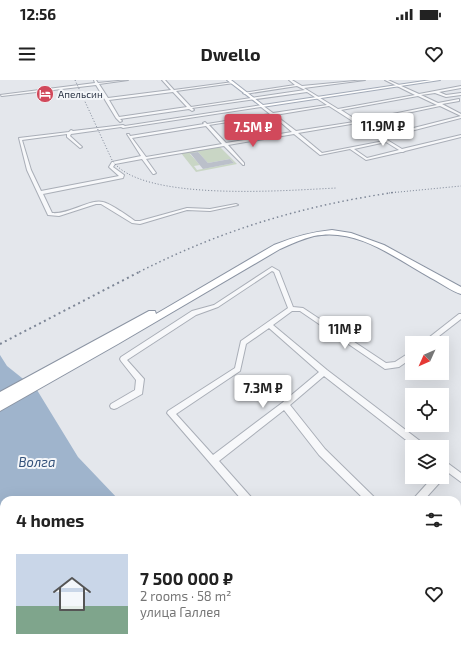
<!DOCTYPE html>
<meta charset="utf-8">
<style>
:root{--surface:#fff;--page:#f2f2f2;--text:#222;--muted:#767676;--line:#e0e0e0;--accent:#d1495b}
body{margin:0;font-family:"Exo 2",sans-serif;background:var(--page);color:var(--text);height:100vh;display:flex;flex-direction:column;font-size:15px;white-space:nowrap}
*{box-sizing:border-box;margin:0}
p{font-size:13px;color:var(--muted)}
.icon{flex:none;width:22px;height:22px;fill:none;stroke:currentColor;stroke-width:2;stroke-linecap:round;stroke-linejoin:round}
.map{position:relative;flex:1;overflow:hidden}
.sheet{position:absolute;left:0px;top:416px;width:461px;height:156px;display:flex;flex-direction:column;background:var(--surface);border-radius:12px 12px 0 0;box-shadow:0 4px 16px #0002}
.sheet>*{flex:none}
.needle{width:26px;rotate:225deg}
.tools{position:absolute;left:405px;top:256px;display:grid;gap:8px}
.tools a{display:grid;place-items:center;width:44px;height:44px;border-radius:0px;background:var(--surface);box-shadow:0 4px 16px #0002;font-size:20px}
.price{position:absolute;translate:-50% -34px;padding:0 9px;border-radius:4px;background:#fff;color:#222;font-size:13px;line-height:26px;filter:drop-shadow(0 1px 2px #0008)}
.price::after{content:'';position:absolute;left:50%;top:24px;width:12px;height:9px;margin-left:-6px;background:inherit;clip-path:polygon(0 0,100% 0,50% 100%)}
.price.active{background:var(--accent);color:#fff}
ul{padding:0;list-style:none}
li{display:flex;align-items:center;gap:12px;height:100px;padding:0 16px}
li+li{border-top:1px solid var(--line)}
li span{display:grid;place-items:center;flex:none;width:112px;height:80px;border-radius:0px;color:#555}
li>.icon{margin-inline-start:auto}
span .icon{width:48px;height:48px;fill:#fffc;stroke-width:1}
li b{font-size:17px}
h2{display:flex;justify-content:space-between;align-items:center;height:48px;padding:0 16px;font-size:17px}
.status{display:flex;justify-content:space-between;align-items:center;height:28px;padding:0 20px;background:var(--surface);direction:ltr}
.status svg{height:11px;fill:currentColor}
header{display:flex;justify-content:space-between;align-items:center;height:52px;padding:0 16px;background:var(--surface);font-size:18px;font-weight:700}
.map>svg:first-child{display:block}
.green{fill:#c9d6c5;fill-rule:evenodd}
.water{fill:#9fb4cc}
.building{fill:#bbc0ca}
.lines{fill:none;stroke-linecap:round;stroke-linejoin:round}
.minor-casing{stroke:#a9aeb7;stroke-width:2}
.major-casing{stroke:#a3abb8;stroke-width:2}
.highway-casing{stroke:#8b94a3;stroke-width:2}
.minor{fill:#f7f8fa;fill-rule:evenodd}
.major{fill:#fff;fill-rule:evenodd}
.highway{fill:#fff;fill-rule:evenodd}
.rail-far2{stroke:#7d8696;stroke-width:1;stroke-dasharray:1 2;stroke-linecap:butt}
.rail-far1{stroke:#7d8696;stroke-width:1.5;stroke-dasharray:1.5 3;stroke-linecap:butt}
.rail{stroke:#7d8696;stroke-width:2;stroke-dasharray:2 3.5;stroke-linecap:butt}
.labels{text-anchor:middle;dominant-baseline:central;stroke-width:4;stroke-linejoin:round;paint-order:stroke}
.far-poi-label{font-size:10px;fill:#2b3445;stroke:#f4f6f9;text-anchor:start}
.water-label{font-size:13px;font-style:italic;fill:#34527a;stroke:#f4f6f9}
</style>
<div class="status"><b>12:56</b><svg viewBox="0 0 49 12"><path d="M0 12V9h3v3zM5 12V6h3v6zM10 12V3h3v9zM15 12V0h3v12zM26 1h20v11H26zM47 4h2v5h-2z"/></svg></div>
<header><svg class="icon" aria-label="menu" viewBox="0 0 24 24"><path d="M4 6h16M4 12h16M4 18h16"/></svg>Dwello<svg class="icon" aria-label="heart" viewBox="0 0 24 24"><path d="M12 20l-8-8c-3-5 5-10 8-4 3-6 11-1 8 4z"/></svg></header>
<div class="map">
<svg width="461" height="572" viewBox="0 0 461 572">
<rect width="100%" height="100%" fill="#e4e7ec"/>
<!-- green -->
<path class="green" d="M 220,67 L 237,84 L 196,92 L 181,73 ZM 198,72 L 208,83 L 230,79 L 234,83 L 197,90 L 194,86 L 200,85 L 190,74 Z
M 0,428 L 4,433 L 4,568 L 106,568 L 110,572 L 0,572 Z"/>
<!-- water -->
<path class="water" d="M 0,275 L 7,286 L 37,310 L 78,377 L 119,420 L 4,420 L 4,433 L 0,428 Z
M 107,568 L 254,568 L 258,572 L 110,572 Z"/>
<!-- building -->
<path class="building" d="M 198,72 L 208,83 L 230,79 L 234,83 L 203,89 L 190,73 Z"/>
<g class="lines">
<defs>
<path id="minor" d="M 94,0 L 96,0 L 98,3 L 128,0 L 99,4 L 108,18 L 171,10 L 162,0 L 165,0 L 174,10 L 233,2 L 234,3 L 176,11 L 191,27 L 305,10 L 297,6 L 245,14 L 243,13 L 295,5 L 289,0 L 292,0 L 302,6 L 365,0 L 304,8 L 338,29 L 415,15 L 385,0 L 388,0 L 419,14 L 461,6 L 461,8 L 439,12 L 446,15 L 461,13 L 461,15 L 446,17 L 435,13 L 421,15 L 438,23 L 459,19 L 459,21 L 442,24 L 461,34 L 461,38 L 384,58 L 402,69 L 461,55 L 461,57 L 405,71 L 403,72 L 401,72 L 366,80 L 350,69 L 320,75 L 294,54 L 228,65 L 244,83 L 244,85 L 243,85 L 224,66 L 146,79 L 156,93 L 154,94 L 153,94 L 142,79 L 115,84 L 113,87 L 124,95 L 123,98 L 43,114 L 52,133 C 68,135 91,118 103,122 C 111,124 128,136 135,141 L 140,141 L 187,128 L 210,129 L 236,124 L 238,125 L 210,131 L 187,130 L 140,144 L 132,143 L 101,124 L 96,124 L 59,136 L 48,135 L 27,90 L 19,58 L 69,52 L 71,50 L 73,51 L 123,45 L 125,46 L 262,25 L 273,33 L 327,25 L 307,12 L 192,28 L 194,30 L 192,31 L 189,29 L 120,39 L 122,41 L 120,42 L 116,38 L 96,5 L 2,16 L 0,15 L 95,3 ZM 173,12 L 187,27 L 119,37 L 109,20 ZM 418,16 L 437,25 L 358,41 L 341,30 ZM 329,26 L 354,42 L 296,51 L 275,35 ZM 440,26 L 461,36 L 382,56 L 360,43 ZM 261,27 L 270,34 L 207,44 L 205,42 L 203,43 L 204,44 L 130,56 L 129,54 L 127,54 L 141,76 L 112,82 L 109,87 L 119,96 L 41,111 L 31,90 L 22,60 L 67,54 L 67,57 L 80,68 L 82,67 L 81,66 L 70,56 L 71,54 L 121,47 L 123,48 ZM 272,35 L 292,52 L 226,63 L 209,45 ZM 357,43 L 384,61 L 322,73 L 298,53 ZM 206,46 L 222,64 L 146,77 L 132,58 ZM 386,62 L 399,70 L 367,78 L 354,69 Z
M 272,187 L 279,191 L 293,227 L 303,228 L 386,283 L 395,282 L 412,271 L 412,278 L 399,287 L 385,289 L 300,231 L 292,231 L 273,245 L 327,290 L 424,364 L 425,367 L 415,367 L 324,296 L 290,325 L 325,369 L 374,417 L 375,420 L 365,420 L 319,375 L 284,330 L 219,381 L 251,417 L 252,420 L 242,420 L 167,333 L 168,331 L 235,288 L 241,261 L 288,228 L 274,192 L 272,191 L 218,227 L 196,235 L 127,280 L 144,299 L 142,314 L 117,328 L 114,329 L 111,328 L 110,326 L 111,324 L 135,310 L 136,300 L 121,281 L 120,279 L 121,277 L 192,231 L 214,225 ZM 269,248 L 319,292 L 282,323 L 213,375 L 176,334 L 240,291 L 246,264 Z
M 459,234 L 461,234 L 461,239 L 430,263 L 422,263 Z
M 442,379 L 461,393 L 461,402 L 442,388 Z
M 442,394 L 443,397 L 442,400 L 424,420 L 414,420 L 415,417 L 433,397 L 442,397 Z
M 457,495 L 461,497 L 461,509 L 457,507 Z
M 372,568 L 385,568 L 387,572 L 374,572 Z"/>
<path id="major" d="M 227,0 L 231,0 L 263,25 L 431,0 L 440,0 L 262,27 Z"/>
<path id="highway" d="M 332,150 L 351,153 L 384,165 L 461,207 L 461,214 C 451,211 441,203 431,198 C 396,179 358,147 314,156 C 302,159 291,164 280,169 L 118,264 L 0,331 L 0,312 L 149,231 L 155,231 L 156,234 L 274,165 C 294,157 311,152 332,150 Z"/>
</defs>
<!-- minor casing -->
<use href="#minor" class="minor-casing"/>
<!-- major casing -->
<use href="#major" class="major-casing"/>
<!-- highway casing -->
<use href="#highway" class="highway-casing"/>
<!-- minor -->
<use href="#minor" class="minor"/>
<!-- major -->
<use href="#major" class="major"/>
<!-- highway -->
<use href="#highway" class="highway"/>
<!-- rail-far2 -->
<path class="rail-far2" d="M 75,0 L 112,80 C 140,123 290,110 337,108
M 389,113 L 461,106"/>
<!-- rail-far1 -->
<path class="rail-far1" d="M 139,192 C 224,149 302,126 396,112"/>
<!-- rail -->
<path class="rail" d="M 0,264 L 141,191"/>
</g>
<!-- icons -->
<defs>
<symbol id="hotel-disc" viewBox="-11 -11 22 22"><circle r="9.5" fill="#d1495b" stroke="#f4f6f9"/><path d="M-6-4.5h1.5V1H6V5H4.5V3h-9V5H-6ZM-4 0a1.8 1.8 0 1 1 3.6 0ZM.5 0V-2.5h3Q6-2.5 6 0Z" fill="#fff"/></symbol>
</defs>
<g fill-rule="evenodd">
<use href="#hotel-disc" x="35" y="4" width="20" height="20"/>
</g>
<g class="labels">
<!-- far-poi labels -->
<g class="far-poi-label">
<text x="58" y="14">Апельсин</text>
</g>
<!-- water labels -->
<g class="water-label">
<text x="37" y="382">Волга</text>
</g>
</g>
</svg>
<div class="tools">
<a><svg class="needle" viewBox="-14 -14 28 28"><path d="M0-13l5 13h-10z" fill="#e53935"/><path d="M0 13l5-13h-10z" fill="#767676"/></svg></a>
<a><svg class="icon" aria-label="locate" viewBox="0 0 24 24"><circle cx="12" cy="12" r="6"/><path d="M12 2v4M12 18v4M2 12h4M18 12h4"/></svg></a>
<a><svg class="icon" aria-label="layers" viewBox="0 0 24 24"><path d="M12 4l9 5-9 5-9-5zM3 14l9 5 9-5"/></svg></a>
</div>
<b class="price" style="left:383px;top:67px">11.9M ₽</b>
<b class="price active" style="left:253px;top:68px">7.5M ₽</b>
<b class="price" style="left:345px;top:270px">11M ₽</b>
<b class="price" style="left:263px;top:329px">7.3M ₽</b>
<section class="sheet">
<h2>4 homes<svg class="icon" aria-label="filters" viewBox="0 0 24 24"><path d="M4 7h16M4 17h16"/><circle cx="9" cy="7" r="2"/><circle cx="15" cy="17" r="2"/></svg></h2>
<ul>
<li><span style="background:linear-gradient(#c9d6e8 65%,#7fa58c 0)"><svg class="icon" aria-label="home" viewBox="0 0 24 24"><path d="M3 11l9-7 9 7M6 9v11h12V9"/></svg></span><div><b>7 500 000 ₽</b><p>2 rooms · 58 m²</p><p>улица Галлея</p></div><svg class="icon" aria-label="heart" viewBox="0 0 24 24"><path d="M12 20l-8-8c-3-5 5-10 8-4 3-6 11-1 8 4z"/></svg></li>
</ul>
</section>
</div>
